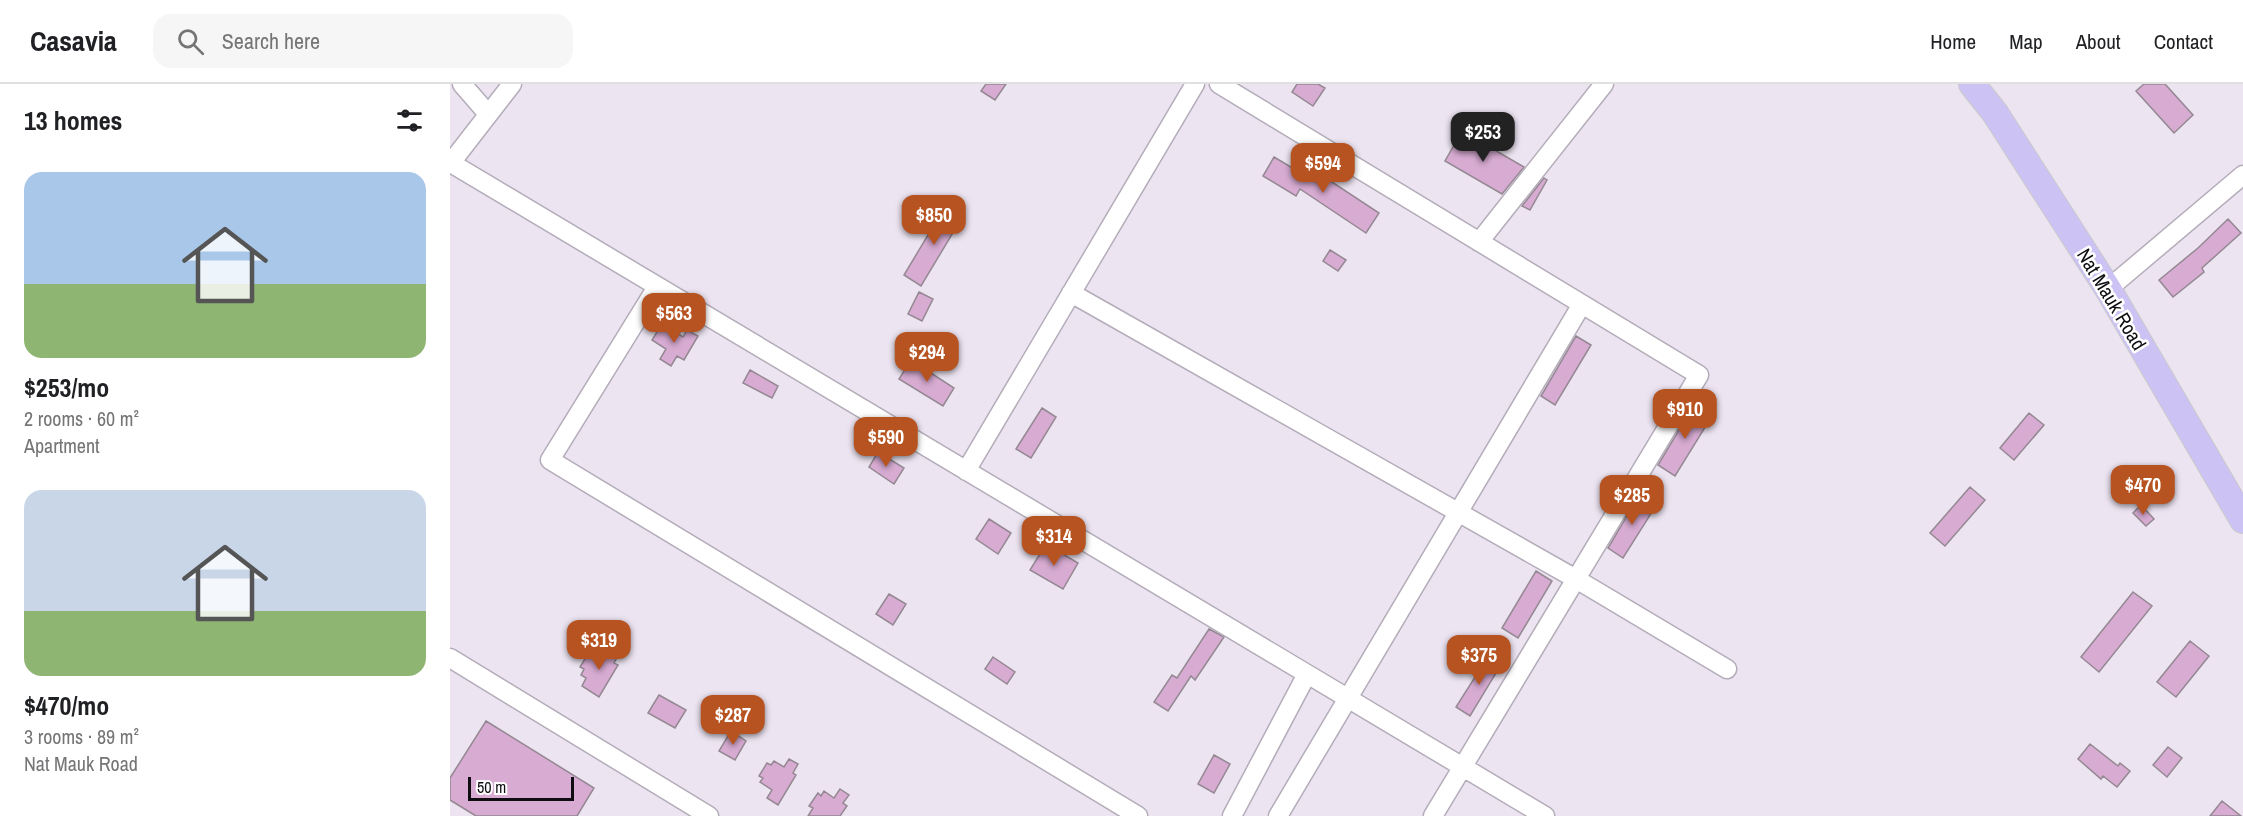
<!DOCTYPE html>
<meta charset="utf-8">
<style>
:root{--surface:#fff;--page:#f6f6f6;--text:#202124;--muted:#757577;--line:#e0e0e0;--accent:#b75320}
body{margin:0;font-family:"Archivo Narrow",sans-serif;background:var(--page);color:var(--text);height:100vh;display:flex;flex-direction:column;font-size:22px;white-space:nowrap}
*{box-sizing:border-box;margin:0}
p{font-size:20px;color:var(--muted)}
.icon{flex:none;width:33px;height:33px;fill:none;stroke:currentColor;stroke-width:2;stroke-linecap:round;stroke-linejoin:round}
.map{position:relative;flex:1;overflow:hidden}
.drawer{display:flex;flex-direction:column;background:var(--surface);width:450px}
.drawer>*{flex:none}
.scale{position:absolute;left:18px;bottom:15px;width:106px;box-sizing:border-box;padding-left:6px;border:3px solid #0f0d11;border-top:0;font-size:16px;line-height:21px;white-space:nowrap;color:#0f0d11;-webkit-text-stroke:4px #fff;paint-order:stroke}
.price{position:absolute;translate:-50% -51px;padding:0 14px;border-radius:12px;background:var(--accent);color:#fff;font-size:20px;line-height:39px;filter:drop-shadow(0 2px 3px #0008)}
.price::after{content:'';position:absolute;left:50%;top:36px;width:18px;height:14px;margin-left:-9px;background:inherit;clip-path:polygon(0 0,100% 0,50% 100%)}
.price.current{background:#222;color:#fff}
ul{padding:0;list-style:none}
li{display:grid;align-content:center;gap:12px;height:318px;padding:0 24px}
li span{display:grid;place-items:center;height:186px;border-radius:18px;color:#555}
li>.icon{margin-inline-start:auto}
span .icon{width:108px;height:108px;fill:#fffc;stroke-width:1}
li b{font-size:26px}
h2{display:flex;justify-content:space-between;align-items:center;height:72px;padding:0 24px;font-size:26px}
header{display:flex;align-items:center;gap:36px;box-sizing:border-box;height:84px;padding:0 30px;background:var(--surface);border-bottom:2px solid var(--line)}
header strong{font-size:28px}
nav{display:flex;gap:33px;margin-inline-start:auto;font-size:21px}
.search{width:420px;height:54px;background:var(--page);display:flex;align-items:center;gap:15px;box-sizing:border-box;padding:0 21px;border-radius:18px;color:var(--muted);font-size:22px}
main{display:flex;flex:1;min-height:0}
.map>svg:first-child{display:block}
.building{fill:#d7abd2;stroke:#948892;stroke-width:1.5}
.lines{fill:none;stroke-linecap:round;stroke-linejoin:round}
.minor-casing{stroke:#b4acb9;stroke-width:21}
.highway-casing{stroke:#cacacb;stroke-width:28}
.minor{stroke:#fff;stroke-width:18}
.highway{stroke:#ccc3f4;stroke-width:26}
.labels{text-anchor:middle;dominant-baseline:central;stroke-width:5;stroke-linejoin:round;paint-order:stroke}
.street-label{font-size:20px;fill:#0f0d11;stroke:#fff}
</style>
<header>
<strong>Casavia</strong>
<div class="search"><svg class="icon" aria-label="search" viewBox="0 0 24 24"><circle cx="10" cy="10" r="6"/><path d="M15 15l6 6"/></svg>Search here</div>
<nav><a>Home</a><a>Map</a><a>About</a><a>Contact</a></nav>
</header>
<main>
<section class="drawer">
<h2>13 homes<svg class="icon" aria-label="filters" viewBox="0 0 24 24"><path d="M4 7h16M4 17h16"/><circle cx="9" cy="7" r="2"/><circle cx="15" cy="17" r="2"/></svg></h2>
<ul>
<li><span style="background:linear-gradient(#a9c7e8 60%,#8fb573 0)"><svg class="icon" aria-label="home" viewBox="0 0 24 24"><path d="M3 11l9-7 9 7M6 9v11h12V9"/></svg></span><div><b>$253/mo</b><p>2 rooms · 60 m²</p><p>Apartment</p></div></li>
<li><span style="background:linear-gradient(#c9d6e8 65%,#8fb573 0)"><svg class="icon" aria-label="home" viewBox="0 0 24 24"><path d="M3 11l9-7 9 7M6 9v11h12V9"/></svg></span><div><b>$470/mo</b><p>3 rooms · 89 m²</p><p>Nat Mauk Road</p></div></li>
</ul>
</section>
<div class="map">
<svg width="1793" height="732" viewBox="0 0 1793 732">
<rect width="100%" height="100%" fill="#ece4f1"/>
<!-- building -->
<path class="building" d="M 536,0 L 556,0 L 545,16 L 531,7 Z
M 847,0 L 868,0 L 875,4 L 863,22 L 842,8 Z
M 1694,0 L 1715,0 L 1743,31 L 1724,49 L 1686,7 Z
M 1012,47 L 1074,83 L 1052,110 L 995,77 Z
M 824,73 L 871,101 L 876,94 L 929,129 L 916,149 L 850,105 L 846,112 L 813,92 Z
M 1094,94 L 1097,96 L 1080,126 L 1072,122 Z
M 496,121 L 513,132 L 471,202 L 454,191 Z
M 1778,135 L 1791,149 L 1752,184 L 1754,188 L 1723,213 L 1709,196 L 1748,164 Z
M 880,166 L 896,176 L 888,187 L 873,177 Z
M 469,208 L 483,215 L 472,237 L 458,230 Z
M 212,240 L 233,253 L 237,246 L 248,252 L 234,276 L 227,272 L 221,282 L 210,275 L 216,265 L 202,256 Z
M 1126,252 L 1141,261 L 1105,321 L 1091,312 Z
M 461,276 L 504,304 L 493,322 L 449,295 Z
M 300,286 L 328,302 L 322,314 L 293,299 Z
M 1244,321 L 1262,332 L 1225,392 L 1208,381 Z
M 592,324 L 606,333 L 581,374 L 566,365 Z
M 1579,329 L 1594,341 L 1564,376 L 1550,364 Z
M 428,368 L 454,384 L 444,400 L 419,383 Z
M 1520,403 L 1535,416 L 1495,462 L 1480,449 Z
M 1190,410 L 1207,420 L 1173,474 L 1158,464 Z
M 1691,421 L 1704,435 L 1696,442 L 1683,429 Z
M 539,435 L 561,449 L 548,470 L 526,455 Z
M 596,460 L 628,479 L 613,505 L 580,486 Z
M 1086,487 L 1102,497 L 1068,554 L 1052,544 Z
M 1683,508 L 1702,522 L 1649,588 L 1631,573 Z
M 439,510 L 456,520 L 443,541 L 426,530 Z
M 759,545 L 774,553 L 745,596 L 741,592 L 718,627 L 704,618 L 722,591 L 727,594 Z
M 1740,557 L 1759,572 L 1726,613 L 1707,598 Z
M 160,564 L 169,570 L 164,579 L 168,581 L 149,613 L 132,602 L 136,594 L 131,591 L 134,585 L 130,583 L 138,570 L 142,572 L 144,567 L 155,573 Z
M 1039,571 L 1052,579 L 1020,632 L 1006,623 Z
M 543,573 L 565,588 L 557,600 L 535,585 Z
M 209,611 L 236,626 L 225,644 L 198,629 Z
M 36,637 L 144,704 L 127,732 L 26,732 L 0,716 L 0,694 Z
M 281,647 L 296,657 L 285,676 L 269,667 Z
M 1640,660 L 1668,682 L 1670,679 L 1680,687 L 1667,703 L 1653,692 L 1651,695 L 1628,675 Z
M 1718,663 L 1732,674 L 1717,693 L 1703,681 Z
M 764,671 L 780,680 L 764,709 L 748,700 Z
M 339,675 L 348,680 L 343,689 L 346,691 L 328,721 L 317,714 L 322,706 L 310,698 L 313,694 L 309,692 L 317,679 L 321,681 L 324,677 L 334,683 Z
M 390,705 L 399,711 L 393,719 L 397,722 L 390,732 L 358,732 L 363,724 L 359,722 L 368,709 L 371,712 L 374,707 L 384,714 Z
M 1772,717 L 1791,732 L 1760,732 Z"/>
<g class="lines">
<defs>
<path id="minor" d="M 12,0 L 38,30
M 769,0 L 1249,291 L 983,732
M 1,79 L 1095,732
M 0,80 L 62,0
M 1029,158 L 1154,0
M 207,203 L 100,376 L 688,732
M 1658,205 L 1793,91
M 621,209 L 1126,495 L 1277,585
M 516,387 L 745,0
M 0,574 L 259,732
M 782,732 L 857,590
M 828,732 L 1132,220"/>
<path id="highway" d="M 1522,0 L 1545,29 L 1658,205 L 1793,436"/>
</defs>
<!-- minor casing -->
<use href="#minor" class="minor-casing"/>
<!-- highway casing -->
<use href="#highway" class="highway-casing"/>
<!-- minor -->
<use href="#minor" class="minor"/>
<!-- highway -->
<use href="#highway" class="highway"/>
</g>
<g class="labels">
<!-- street labels -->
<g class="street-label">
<text transform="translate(1662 215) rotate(59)">Nat Mauk Road</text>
</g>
</g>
</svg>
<div class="scale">50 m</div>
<b class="price current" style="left:1033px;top:79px">$253</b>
<b class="price" style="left:873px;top:110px">$594</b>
<b class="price" style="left:484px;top:162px">$850</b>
<b class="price" style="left:224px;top:260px">$563</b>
<b class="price" style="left:477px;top:299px">$294</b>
<b class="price" style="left:1235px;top:356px">$910</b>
<b class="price" style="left:436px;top:384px">$590</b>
<b class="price" style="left:1693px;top:432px">$470</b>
<b class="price" style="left:1182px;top:442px">$285</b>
<b class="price" style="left:604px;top:483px">$314</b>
<b class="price" style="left:149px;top:587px">$319</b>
<b class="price" style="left:1029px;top:602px">$375</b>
<b class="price" style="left:283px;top:662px">$287</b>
</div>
</main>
